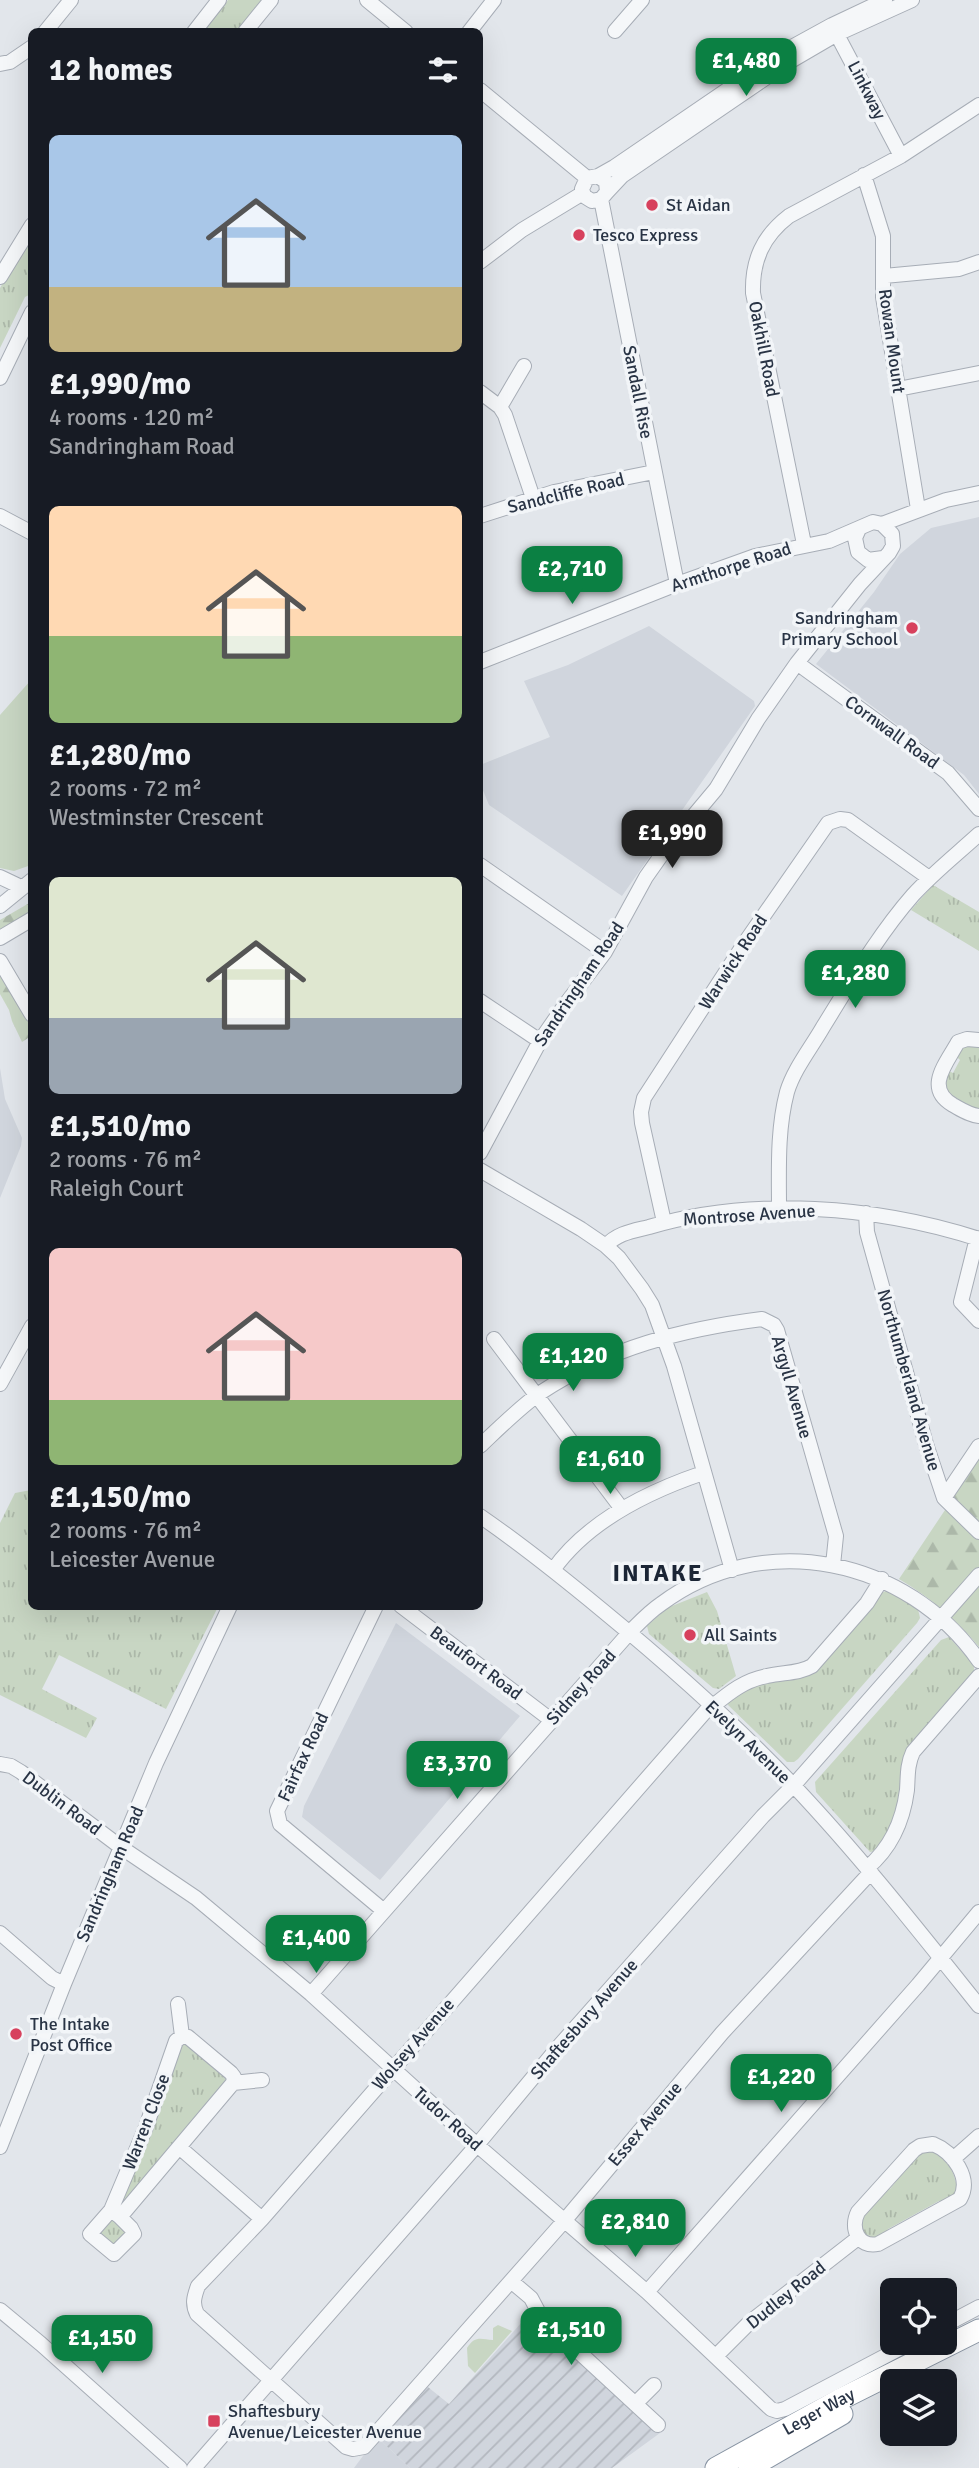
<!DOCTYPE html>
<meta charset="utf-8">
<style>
:root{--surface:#171b24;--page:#20242c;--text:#f1f3f6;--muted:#9ea1a6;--accent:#0b8043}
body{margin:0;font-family:Signika,sans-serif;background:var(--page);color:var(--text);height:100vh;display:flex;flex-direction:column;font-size:26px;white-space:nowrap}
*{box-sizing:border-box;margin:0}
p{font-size:23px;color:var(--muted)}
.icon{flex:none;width:38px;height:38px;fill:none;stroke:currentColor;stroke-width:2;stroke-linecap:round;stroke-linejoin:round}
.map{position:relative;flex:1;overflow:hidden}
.details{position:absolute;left:28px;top:28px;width:455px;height:1582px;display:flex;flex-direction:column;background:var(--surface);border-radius:10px;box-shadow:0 7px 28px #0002}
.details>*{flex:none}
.tools{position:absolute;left:880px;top:2278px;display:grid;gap:14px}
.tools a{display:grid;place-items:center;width:77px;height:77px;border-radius:10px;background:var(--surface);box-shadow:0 7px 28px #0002;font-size:35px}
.price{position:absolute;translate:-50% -60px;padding:0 16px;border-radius:14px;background:var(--accent);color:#fff;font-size:23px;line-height:46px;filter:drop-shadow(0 2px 4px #0008)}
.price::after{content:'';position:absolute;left:50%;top:42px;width:21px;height:16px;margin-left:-10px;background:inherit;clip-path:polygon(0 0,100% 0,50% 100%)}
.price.on{background:#222;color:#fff}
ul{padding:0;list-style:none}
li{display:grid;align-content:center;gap:14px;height:371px;padding:0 21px}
li span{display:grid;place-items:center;height:217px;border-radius:10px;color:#555}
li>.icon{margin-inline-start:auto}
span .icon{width:126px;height:126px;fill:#fffc;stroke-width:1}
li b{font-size:30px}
h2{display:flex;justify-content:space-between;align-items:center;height:84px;padding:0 21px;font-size:30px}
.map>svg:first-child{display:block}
.built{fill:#d0d5dd}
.industrial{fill:url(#industrial-furrows)}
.grass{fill:url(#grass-tufts)}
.forest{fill:url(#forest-firs)}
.park{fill:#c8d6c3}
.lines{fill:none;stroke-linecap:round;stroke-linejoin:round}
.minor-casing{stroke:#a7adb6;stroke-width:16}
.highway-casing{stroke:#8894a3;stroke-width:23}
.minor{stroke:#f5f7f9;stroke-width:14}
.highway{stroke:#fff;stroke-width:21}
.poi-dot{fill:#d7415d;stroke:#f2f5f8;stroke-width:2.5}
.labels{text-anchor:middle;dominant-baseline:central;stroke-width:7;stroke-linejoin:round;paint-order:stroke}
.street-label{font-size:18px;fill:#293445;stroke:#f2f5f8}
.poi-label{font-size:18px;fill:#293445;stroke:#f2f5f8;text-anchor:start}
.district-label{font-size:24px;font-weight:bold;letter-spacing:2px;fill:#1b2535;stroke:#f2f5f8}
</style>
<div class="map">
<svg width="979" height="2468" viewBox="0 0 979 2468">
<defs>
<pattern id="industrial-furrows" width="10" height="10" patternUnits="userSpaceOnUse" patternTransform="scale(1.75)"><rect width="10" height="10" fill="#d0d5dd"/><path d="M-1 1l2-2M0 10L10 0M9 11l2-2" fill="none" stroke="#b3b7bf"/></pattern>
<pattern id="grass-tufts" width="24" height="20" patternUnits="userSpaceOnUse" patternTransform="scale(1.75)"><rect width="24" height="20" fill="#c8d6c3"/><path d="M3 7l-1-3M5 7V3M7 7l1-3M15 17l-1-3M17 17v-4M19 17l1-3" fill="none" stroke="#acb8a9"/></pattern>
<pattern id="forest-firs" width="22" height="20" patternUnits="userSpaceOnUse" patternTransform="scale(1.75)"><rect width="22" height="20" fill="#c8d6c3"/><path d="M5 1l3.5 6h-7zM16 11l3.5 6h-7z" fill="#acb8a9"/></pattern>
</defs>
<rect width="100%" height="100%" fill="#e2e6eb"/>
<!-- built -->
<path class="built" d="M 979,517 L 979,794 L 964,775 L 816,664 L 874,592 L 900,554 L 931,528 Z
M 649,626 L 754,701 L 755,706 L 622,896 L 489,805 L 480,783 L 480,765 L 550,737 L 524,681 L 568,665 Z
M 0,1068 L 5,1099 L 22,1138 L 21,1146 L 0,1198 Z
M 396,1623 L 520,1716 L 380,1880 L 302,1817 L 304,1806 Z
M 377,2437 L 410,2468 L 354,2468 Z"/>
<!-- industrial -->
<path class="industrial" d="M 529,2314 L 538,2317 L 660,2433 L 612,2468 L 410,2468 L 377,2437 L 423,2383 L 449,2404 Z"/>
<!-- grass -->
<path class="grass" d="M 228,0 L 262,0 L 237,31 L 202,32 Z
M 31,235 L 31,294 L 25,297 L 0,348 L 0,288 Z
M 933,885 L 979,912 L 979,951 L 911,910 Z
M 979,1044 L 979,1113 L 949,1098 L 942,1078 L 947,1070 L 953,1073 L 960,1060 L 955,1055 L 958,1047 Z
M 31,1490 L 32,1606 L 218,1607 L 166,1709 L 59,1655 L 42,1689 L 97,1718 L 86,1738 L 0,1695 L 0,1523 L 15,1493 Z
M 886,1591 L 890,1591 L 918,1609 L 920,1618 L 917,1623 L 798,1759 L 794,1762 L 787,1762 L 728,1705 L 729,1700 L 744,1687 L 800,1675 L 881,1593 Z
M 707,1592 L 717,1611 L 736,1676 L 719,1689 L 713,1688 L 649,1634 L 647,1626 L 667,1608 Z
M 949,1637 L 974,1665 L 974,1672 L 909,1749 L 900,1809 L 877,1851 L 870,1852 L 816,1792 L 815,1782 L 941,1640 Z
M 184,2042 L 227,2080 L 123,2203 L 120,2202 L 180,2044 Z
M 931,2150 C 950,2160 955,2173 958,2193 L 945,2203 L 939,2201 L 888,2229 L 885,2236 L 874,2241 L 863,2236 L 860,2217 L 884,2190 L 890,2189 L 919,2152 Z
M 109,2217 L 128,2233 L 115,2246 L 98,2236 Z"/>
<!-- forest -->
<path class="forest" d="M 31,902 L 31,914 L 0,932 L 0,920 Z
M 0,968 L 31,1025 L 31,1036 L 22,1042 L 12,1021 L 9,1010 L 0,994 Z
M 979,1459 L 979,1647 C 956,1619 931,1598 899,1579 Z"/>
<!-- park -->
<path class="park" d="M 31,680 L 31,865 L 14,871 L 0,868 L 0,715 Z
M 498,2325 L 512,2331 L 475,2373 L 468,2366 L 467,2348 C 475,2335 481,2339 493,2340 L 493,2328 Z"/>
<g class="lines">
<defs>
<path id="minor" d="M 367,0 L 406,32
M 833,27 L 901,156
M 615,31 L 642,0
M 45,32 L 71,0
M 194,32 L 219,0
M 245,32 L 271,0
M 469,32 L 494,0
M 0,64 L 10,62 L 32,47
M 480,90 L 587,178
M 864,175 L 883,236 L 883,297 L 918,509
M 598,176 L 606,182 L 607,192 L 601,199 L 592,201 L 584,196 L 582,189 L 587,178 L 598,176 L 614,167 L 781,53 L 832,25 L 885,0
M 607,192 L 622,176 L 789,62 L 837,34 L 912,0
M 601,199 L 677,584
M 480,262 L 522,230 L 583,193
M 884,276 L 959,269 L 979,262
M 0,277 L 32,225
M 0,378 L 32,312
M 898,389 L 979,373
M 480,392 L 500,407 L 505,415 L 533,498
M 500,407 L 524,366
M 0,516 L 32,533
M 480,516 L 554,492 L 654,472
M 882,524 L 946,500 L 979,493
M 859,529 L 855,538 L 858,552 L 868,560 L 883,558
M 804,544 L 753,293 C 752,260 763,236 789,216 L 901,156 L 979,105
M 480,662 L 677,584 L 755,556 L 829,541 L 873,522 L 882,524 L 892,534 L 893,546 L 889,553 L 860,584 L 797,663 L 758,719 L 716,789 L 665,850 L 646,877 L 605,952 L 565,1005 L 540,1041 L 480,1153
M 797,663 L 948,773 L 979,809
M 480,865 L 605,952
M 0,877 L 21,887
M 0,906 L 32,880
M 0,938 L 32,919
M 0,961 L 32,1015
M 480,1001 L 540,1041
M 979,1040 L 967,1039 L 958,1042 C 946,1064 924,1088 953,1105 C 962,1110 969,1115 979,1116
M 480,1170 L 581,1229 L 606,1246 L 619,1258 L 642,1289 L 652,1305 L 674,1366 L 732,1570
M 779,1209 C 779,1170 777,1130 787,1092 C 794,1069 811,1048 823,1027 C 851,982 878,935 913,895 C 933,873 957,854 979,834
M 866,1213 L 867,1232 L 926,1444 L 944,1498 L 979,1532
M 664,1222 L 642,1123 L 641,1112 L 644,1098 L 746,941 L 828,823 L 840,819 L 848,820 L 929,878
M 977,1238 L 961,1302 L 979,1321
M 606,1246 C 617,1233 633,1231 649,1227 C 753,1196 877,1206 979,1239
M 494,1339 L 622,1509
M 0,1384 L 32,1326
M 480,1446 C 499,1428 519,1408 540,1393 C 608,1348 683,1329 762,1319 L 774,1325 L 777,1330 L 836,1536 L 833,1565
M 944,1498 L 979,1446
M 480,1516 C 522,1545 562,1577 602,1610 C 669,1665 734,1723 794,1786 C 860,1856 919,1931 979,2006
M 553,1570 C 587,1522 647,1492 703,1473
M 376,1606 L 277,1811 L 280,1824 L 384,1911
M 401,1606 L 551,1720
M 711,1705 L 262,2219 L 198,2286 C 194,2297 192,2304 197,2314 L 346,2447 L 353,2449 L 364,2447 L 565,2220 L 722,2033 L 871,1872
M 713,1706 C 730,1692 745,1680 767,1676 C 783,1672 798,1674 812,1666 L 867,1603 L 882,1579
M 0,1764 L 11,1766 L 21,1772 L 122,1848 L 196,1898 L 311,1994 L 477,2145 L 647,2292 L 771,2409 L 777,2411 L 785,2409 L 910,2343
M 867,1868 C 891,1848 903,1821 907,1790 C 908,1776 907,1765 913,1752 L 979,1676
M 0,1933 L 52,1978 L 64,1984
M 311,1994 L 629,1633 C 639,1623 649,1612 661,1604 C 764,1527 908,1559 979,1661
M 178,2004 L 182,2036
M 182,2036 L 188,2037 L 231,2073 L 234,2077 L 233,2083 L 120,2217 L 111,2210 L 146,2127 L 176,2041 Z
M 233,2083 L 262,2080
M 933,2144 C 953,2152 972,2178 960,2199 L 878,2244 C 858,2248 850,2228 858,2212 L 914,2150 L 920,2146 Z
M 0,2147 L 64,1984 L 156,1763 L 230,1606
M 179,2147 L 262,2219
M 953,2159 L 979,2136
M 111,2210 L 90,2234 L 114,2254 L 134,2234 L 131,2228 L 120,2217
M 511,2281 L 531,2298 L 541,2317 L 658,2425
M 647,2292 L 918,1985 L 979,1912
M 0,2310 L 41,2344 L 180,2468
M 945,2325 L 979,2307
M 716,2356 L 750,2322 L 858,2238
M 635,2404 L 654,2385
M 194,2468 L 477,2145 L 560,2045 L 763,1816 L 793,1786 L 979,1575"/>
<g id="highway">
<path id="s1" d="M 716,2468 L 839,2400 L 979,2330"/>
<path d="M 749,2468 L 842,2414"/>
</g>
</defs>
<!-- minor casing -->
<use href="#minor" class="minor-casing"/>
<!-- highway casing -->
<use href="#highway" class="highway-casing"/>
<!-- minor -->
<use href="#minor" class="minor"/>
<!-- highway -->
<use href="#highway" class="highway"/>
</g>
<!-- markers -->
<g class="poi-dot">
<circle cx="652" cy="205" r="7"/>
<circle cx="579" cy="235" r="7"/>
<circle cx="912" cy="628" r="7"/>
<circle cx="690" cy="1635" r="7"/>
<circle cx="16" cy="2034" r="7"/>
<rect x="207" y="2414" width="14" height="14" rx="3.5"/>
</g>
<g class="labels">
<!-- street labels -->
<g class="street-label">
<text transform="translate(867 90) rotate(63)">Linkway</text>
<text transform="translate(892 341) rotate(82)">Rowan Mount</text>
<text transform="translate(764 349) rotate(79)">Oakhill Road</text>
<text transform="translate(638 392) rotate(79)">Sandall Rise</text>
<text transform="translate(566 493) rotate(-14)">Sandcliffe Road</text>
<text transform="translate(731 567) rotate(-18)">Armthorpe Road</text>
<text transform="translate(892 732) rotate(36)">Cornwall Road</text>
<text transform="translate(733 962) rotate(-57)">Warwick Road</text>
<text transform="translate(579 984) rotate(-56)">Sandringham Road</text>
<text transform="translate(749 1215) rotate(-4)">Montrose Avenue</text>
<text transform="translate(909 1380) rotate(74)">Northumberland Avenue</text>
<text transform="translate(792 1387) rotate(74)">Argyll Avenue</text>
<text transform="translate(476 1663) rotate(37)">Beaufort Road</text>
<text transform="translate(581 1687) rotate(-48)">Sidney Road</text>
<text transform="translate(748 1742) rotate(44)">Evelyn Avenue</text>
<text transform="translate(303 1757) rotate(-65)">Fairfax Road</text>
<text transform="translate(62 1803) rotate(37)">Dublin Road</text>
<text transform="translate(110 1874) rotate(-67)">Sandringham Road</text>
<text transform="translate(584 2019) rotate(-49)">Shaftesbury Avenue</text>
<text transform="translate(413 2044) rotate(-49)">Wolsey Avenue</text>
<text transform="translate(448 2119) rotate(42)">Tudor Road</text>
<text transform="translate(146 2122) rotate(-69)">Warren Close</text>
<text transform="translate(645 2124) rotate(-50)">Essex Avenue</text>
<text transform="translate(786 2295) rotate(-39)">Dudley Road</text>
<text stroke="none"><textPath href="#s1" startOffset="117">Leger Way</textPath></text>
</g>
<!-- poi labels -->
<g class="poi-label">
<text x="666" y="205">St Aidan</text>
<text x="593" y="235">Tesco Express</text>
<text x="898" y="618" text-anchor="end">Sandringham<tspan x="898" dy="21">Primary School</tspan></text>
<text x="704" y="1635">All Saints</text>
<text x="30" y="2024">The Intake<tspan x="30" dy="21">Post Office</tspan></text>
<text x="228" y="2411">Shaftesbury<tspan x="228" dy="21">Avenue/Leicester Avenue</tspan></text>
</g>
<!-- district labels -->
<g class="district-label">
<text x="658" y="1573">INTAKE</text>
</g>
</g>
</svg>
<div class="tools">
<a><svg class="icon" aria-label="locate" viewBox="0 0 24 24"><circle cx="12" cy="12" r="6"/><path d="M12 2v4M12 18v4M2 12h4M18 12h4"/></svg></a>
<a><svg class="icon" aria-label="layers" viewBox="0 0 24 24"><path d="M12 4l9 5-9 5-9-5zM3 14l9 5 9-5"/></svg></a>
</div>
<b class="price" style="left:746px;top:98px">£1,480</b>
<b class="price" style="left:572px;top:606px">£2,710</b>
<b class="price on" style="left:672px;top:870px">£1,990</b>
<b class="price" style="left:855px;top:1010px">£1,280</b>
<b class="price" style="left:573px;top:1393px">£1,120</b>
<b class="price" style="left:610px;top:1496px">£1,610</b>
<b class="price" style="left:457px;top:1801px">£3,370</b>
<b class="price" style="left:316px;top:1975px">£1,400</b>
<b class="price" style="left:781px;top:2114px">£1,220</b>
<b class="price" style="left:635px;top:2259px">£2,810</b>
<b class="price" style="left:571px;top:2367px">£1,510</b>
<b class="price" style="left:102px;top:2375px">£1,150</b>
<section class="details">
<h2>12 homes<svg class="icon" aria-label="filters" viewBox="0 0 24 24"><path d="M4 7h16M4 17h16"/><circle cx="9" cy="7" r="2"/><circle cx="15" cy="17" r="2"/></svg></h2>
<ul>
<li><span style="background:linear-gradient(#a9c7e8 70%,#c2b280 0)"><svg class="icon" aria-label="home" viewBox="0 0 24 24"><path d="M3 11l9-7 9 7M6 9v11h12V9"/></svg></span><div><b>£1,990/mo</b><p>4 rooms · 120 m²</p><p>Sandringham Road</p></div></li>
<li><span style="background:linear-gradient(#ffd9b3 60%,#8fb573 0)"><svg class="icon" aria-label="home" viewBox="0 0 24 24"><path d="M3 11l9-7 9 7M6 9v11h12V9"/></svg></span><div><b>£1,280/mo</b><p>2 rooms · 72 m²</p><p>Westminster Crescent</p></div></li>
<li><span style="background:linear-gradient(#dfe7d0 65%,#9aa5b1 0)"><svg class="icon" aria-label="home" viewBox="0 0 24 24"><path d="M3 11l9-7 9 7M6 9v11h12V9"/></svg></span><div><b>£1,510/mo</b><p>2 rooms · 76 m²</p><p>Raleigh Court</p></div></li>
<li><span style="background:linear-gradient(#f6c9c9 70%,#8fb573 0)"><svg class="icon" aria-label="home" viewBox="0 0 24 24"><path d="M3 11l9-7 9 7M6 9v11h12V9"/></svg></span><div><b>£1,150/mo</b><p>2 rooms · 76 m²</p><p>Leicester Avenue</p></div></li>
</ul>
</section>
</div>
